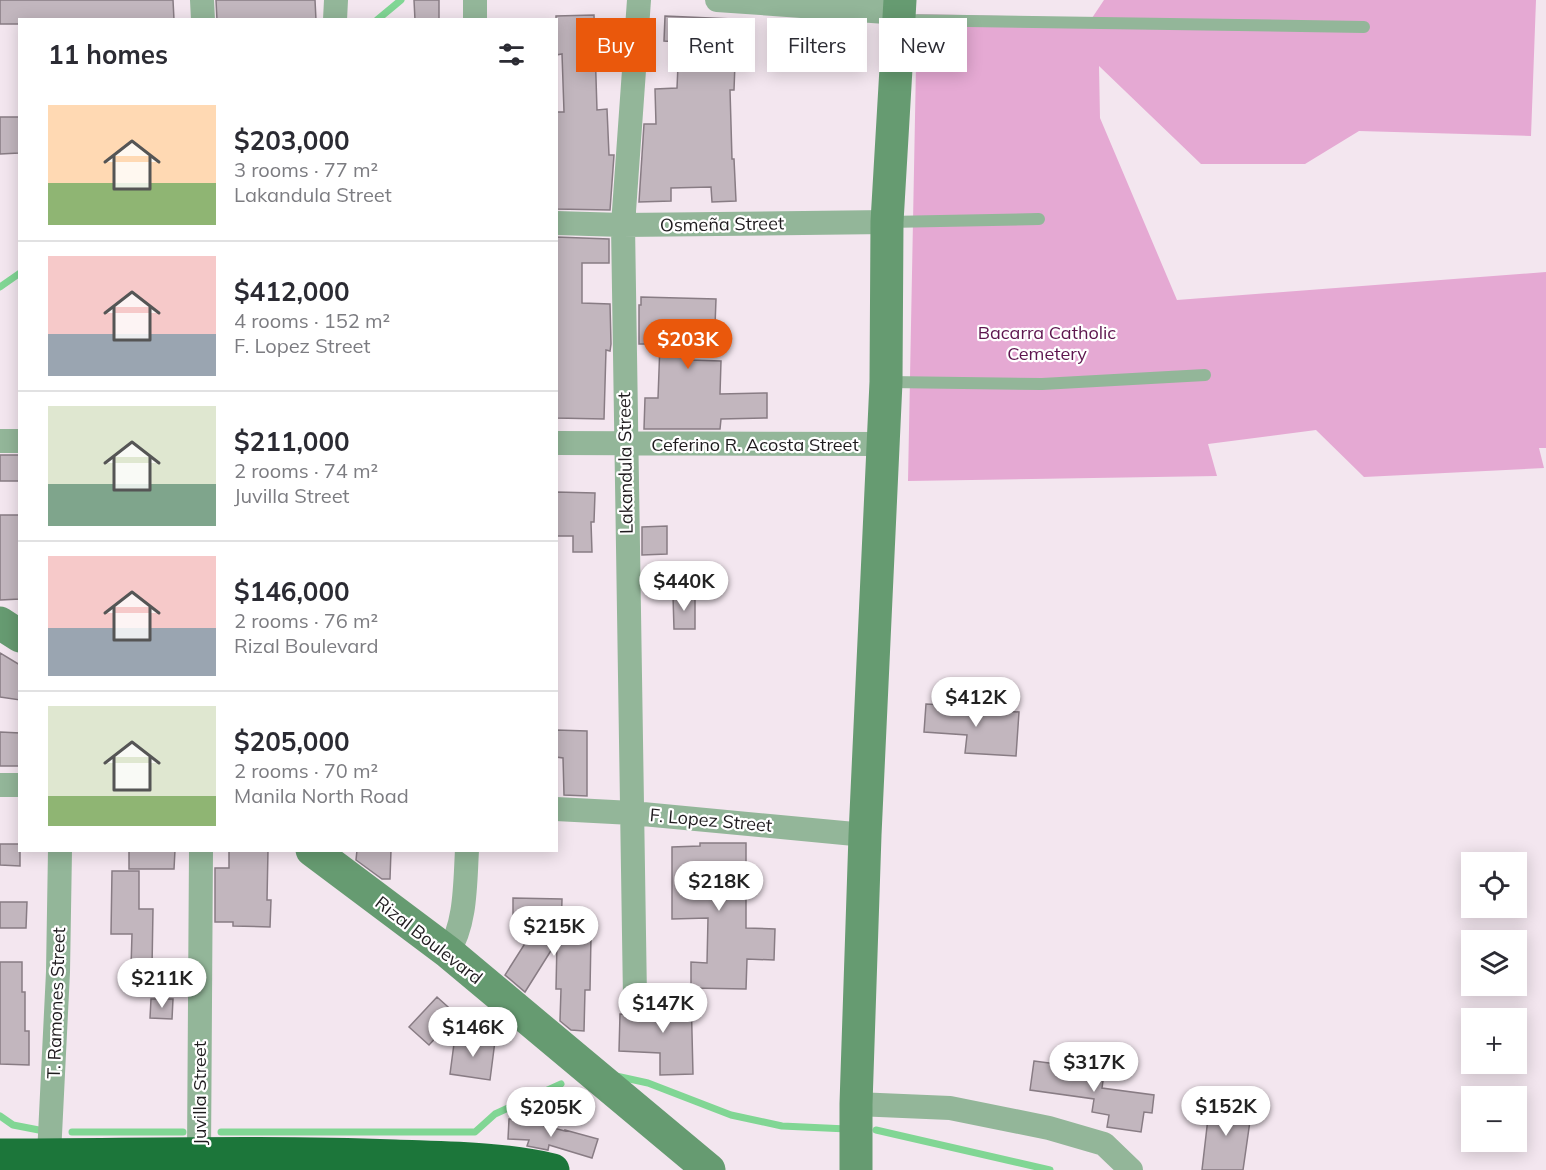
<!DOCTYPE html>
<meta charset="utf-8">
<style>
:root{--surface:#fff;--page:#f7f7f7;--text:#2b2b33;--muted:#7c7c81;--line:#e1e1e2;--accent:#ea580c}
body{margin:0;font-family:Mulish,sans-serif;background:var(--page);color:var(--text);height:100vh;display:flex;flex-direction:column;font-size:22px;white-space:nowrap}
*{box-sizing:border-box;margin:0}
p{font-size:20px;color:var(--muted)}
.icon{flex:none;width:33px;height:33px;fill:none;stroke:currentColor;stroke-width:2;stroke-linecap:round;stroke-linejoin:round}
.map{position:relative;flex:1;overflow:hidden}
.sheet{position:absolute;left:18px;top:18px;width:540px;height:834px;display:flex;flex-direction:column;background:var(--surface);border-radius:0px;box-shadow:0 3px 15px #0003}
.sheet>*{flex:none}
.banner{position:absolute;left:576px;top:18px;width:570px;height:54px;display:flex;gap:12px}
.buttons{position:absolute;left:1461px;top:852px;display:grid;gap:12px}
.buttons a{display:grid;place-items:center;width:66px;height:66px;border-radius:0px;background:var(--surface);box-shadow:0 3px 15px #0003;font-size:30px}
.price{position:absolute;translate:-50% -51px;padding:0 14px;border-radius:21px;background:#fff;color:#222;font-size:20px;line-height:39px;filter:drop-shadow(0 2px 3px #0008)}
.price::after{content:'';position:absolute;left:50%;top:36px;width:18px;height:14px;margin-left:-9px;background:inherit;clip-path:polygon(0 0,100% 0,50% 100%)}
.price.current{background:var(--accent);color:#fff}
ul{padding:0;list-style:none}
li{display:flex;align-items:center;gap:18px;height:150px;padding:0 30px}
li+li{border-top:2px solid var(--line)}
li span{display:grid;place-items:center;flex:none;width:168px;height:120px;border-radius:0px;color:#555}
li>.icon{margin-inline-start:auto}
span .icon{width:72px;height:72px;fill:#fffc;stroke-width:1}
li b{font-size:26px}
h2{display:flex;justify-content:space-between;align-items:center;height:72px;padding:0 30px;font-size:26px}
.pill{padding:0 21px;border-radius:0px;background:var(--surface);box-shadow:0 3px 15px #0003;font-size:21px;line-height:54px}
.pill.current{background:var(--accent);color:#fff}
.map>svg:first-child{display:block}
.green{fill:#e5a9d3}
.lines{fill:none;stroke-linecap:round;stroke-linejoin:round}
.stream{stroke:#81d694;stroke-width:7}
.building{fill:#c2b6be;stroke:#887c84;stroke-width:1.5}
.lane{stroke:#93b699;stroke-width:12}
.street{stroke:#93b699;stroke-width:24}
.secondary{stroke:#669b71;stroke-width:33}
.highway{stroke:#1c763a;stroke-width:33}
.labels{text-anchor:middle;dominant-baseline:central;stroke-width:4.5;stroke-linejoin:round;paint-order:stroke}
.street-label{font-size:18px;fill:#1f1b1e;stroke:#fff}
.park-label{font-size:18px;fill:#5d154e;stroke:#fff}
</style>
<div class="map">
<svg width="1546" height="1170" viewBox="0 0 1546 1170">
<rect width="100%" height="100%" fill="#f3e6ef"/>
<!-- green -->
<path class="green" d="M 1104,0 L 1536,0 L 1531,136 L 1359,131 L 1305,164 L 1201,164 L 1099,66 L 1100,118 L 1177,300 L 1546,272 L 1546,448 L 1539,448 L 1544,468 L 1364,477 L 1316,430 L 1208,444 L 1217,476 L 908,481 L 917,14 L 1092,18 Z"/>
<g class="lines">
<!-- stream -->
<path class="stream" d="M 377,20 L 401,0
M 0,287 L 20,273
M 616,1076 L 648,1083 L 731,1115 L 782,1126 L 847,1129
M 0,1116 L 13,1125 L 44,1131
M 876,1130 L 1050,1170
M 72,1132 L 183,1132
M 221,1132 L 475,1132 L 495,1114 L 561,1084"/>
</g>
<!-- building -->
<path class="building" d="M 0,0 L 173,0 L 174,20 L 20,20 L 20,24 L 0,24 Z
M 216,0 L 315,0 L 316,20 L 217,20 Z
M 414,0 L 439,0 L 439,20 L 415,20 Z
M 594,15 L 597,110 L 607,109 L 609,155 L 614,155 L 610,210 L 556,209 L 556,112 L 564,112 L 562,54 L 556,55 L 556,16 Z
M 665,16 L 733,19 L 731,63 L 735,63 L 734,90 L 730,90 L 732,159 L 734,159 L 736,201 L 712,202 L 711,187 L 671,188 L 671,201 L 639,202 L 644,124 L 656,124 L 655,89 L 677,88 L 679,42 L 664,41 Z
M 0,117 L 19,117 L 19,153 L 0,154 Z
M 556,237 L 609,239 L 609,263 L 582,263 L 582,303 L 610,304 L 611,344 L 610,351 L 606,350 L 604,419 L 556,418 Z
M 641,297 L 716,299 L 715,326 L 691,325 L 690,360 L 721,361 L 720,394 L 767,393 L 767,418 L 721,419 L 720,429 L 644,429 L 645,398 L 658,398 L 660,344 L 639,344 L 639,305 L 641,305 Z
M 0,455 L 20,455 L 20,481 L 0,481 Z
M 556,492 L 595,493 L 594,522 L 591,522 L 592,552 L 573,552 L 573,536 L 556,536 Z
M 0,515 L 20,515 L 20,599 L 0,600 Z
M 667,526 L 667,554 L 642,555 L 642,527 Z
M 673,596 L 695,596 L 695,629 L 674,629 Z
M 0,653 L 20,665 L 20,700 L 0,697 Z
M 926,704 L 963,706 L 963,709 L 1019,712 L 1016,756 L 965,753 L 967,735 L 924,732 Z
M 556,730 L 587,731 L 587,796 L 564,795 L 563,758 L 556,757 Z
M 0,732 L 20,733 L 20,766 L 0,766 Z
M 700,843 L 746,843 L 746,928 L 775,929 L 774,960 L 747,959 L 746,989 L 691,988 L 691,962 L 707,963 L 708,918 L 672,919 L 672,847 L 700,846 Z
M 0,844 L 20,844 L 20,866 L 0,865 Z
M 129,850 L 175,850 L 174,869 L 129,869 Z
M 229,850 L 268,850 L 267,900 L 271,900 L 270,927 L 233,926 L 233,922 L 215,922 L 215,868 L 229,868 Z
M 357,850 L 391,850 L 390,879 L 382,879 L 356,860 Z
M 112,871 L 139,871 L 139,909 L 153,909 L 152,968 L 131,968 L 132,934 L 111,934 Z
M 513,898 L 562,899 L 561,935 L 591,935 L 590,990 L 585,990 L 584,1031 L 571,1030 L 560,1021 L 561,989 L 556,989 L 557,941 L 525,992 L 505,975 L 538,923 L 513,923 Z
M 0,902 L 27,902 L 26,928 L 0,928 Z
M 0,962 L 22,962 L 22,992 L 25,992 L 25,1031 L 29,1031 L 29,1065 L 0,1064 Z
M 691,993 L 693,1074 L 660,1075 L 660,1053 L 619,1051 L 620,1014 L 659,1015 L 659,994 Z
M 437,997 L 457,1015 L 429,1045 L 409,1027 Z
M 151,999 L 173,999 L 172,1019 L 150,1018 Z
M 455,1036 L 495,1041 L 490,1080 L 450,1074 Z
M 1034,1061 L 1087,1068 L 1088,1064 L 1105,1067 L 1102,1088 L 1154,1095 L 1152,1113 L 1144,1112 L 1141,1132 L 1107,1127 L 1109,1115 L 1092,1112 L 1094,1099 L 1030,1090 Z
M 1210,1101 L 1252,1107 L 1243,1170 L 1202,1170 Z
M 509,1119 L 519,1119 L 565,1131 L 565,1130 L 598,1139 L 592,1158 L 549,1145 L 548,1150 L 527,1146 L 529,1140 L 508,1139 Z"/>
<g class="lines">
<!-- lane -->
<path class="lane" d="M 901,20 L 1364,27
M 888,222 L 1039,219
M 889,382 L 1042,384 L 1205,375"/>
<!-- street -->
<path class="street" d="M 202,0 L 203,20
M 717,0 L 900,13
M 335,20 L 336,0
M 475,20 L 475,0
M 556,223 L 623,225 L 887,222
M 0,441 L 20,441
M 556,443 L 882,444
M 0,785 L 20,785
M 556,809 L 632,813 L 865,835
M 448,952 C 466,924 465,884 467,850
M 635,998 L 623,225 L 639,0
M 856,1104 L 950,1108 L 1049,1128 L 1104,1144 L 1131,1170
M 49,1155 L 58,972 L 60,850
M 199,1155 L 201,850"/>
<!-- secondary -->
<path class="secondary" d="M 0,623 L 20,636
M 312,850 L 448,952 L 709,1170
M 856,1170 L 856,1104 L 865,835 L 886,382 L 887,222 L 900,0"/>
<!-- highway -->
<path class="highway" d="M 0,1155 C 131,1155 263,1151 395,1156 C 445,1158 504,1158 553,1170"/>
</g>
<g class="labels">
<!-- street labels -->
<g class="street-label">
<text transform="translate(722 224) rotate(-1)">Osmeña Street</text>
<text x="755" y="444">Ceferino R. Acosta Street</text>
<text transform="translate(625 463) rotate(-91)">Lakandula Street</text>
<text transform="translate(711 820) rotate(5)">F. Lopez Street</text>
<text transform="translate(429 940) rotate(38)">Rizal Boulevard</text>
<text transform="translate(56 1003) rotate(-88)">T. Ramones Street</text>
<text transform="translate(199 1093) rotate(-90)">Juvilla Street</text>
</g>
<!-- park labels -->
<g class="park-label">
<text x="1047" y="332">Bacarra Catholic<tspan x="1047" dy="21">Cemetery</tspan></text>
</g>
</g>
</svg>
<div class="buttons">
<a><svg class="icon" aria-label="locate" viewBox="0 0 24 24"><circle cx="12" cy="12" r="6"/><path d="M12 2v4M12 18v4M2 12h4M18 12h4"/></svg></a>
<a><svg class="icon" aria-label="layers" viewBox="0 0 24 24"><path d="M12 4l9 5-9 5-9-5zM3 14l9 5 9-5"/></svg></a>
<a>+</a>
<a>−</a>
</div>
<b class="price current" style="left:688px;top:370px">$203K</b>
<b class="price" style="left:684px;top:612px">$440K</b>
<b class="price" style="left:976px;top:728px">$412K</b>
<b class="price" style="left:719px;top:912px">$218K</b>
<b class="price" style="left:554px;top:957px">$215K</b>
<b class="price" style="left:162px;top:1009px">$211K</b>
<b class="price" style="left:663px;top:1034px">$147K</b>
<b class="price" style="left:473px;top:1058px">$146K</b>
<b class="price" style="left:1094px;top:1093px">$317K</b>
<b class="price" style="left:1226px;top:1137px">$152K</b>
<b class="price" style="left:551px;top:1138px">$205K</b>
<div class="banner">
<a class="pill current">Buy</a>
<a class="pill">Rent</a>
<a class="pill">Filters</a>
<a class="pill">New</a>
</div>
<section class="sheet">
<h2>11 homes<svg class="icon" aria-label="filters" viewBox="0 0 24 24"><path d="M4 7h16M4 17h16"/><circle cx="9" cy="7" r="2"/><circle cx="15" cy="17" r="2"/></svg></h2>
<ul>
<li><span style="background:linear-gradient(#ffd9b3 65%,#8fb573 0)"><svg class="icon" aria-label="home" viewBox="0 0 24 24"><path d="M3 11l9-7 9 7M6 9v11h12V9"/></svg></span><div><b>$203,000</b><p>3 rooms · 77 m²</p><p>Lakandula Street</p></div></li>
<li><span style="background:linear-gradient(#f6c9c9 65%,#9aa5b1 0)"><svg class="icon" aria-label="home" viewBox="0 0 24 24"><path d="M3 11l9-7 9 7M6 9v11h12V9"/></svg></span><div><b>$412,000</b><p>4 rooms · 152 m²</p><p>F. Lopez Street</p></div></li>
<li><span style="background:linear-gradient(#dfe7d0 65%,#7fa58c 0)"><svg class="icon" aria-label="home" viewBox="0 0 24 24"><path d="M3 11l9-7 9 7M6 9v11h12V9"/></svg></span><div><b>$211,000</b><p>2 rooms · 74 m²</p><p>Juvilla Street</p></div></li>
<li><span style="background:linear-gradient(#f6c9c9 60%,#9aa5b1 0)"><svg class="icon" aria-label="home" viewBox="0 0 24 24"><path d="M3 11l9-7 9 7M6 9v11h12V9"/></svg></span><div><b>$146,000</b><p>2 rooms · 76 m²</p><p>Rizal Boulevard</p></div></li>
<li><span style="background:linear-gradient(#dfe7d0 75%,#8fb573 0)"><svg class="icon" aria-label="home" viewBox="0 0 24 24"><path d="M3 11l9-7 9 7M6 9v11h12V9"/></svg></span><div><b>$205,000</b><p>2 rooms · 70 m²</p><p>Manila North Road</p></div></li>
</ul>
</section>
</div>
